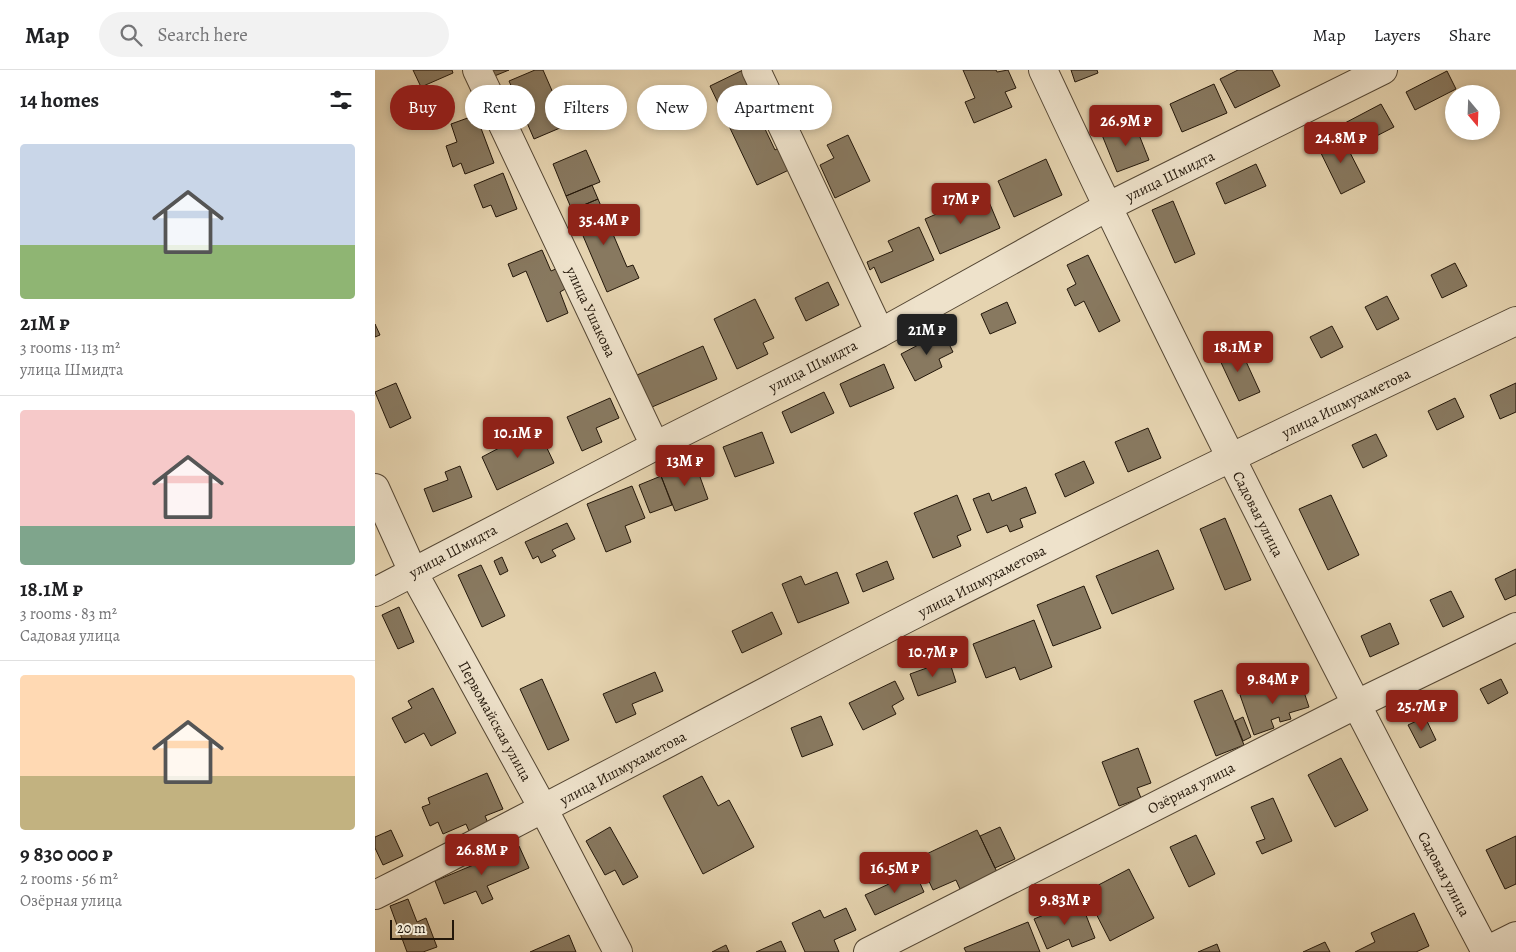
<!DOCTYPE html>
<meta charset="utf-8">
<style>
:root{--surface:#fff;--page:#f2f2f2;--text:#202124;--muted:#757577;--line:#e0e0e0;--accent:#8f2418}
body{margin:0;font-family:Alegreya,serif;background:var(--page);color:var(--text);height:100vh;display:flex;flex-direction:column;font-size:19px;white-space:nowrap}
*{box-sizing:border-box;margin:0}
p{font-size:16px;color:var(--muted)}
.icon{flex:none;width:28px;height:28px;fill:none;stroke:currentColor;stroke-width:2;stroke-linecap:round;stroke-linejoin:round}
.map{position:relative;flex:1;overflow:hidden}
.panel{display:flex;flex-direction:column;background:var(--surface);width:375px}
.panel>*{flex:none}
.hud{position:absolute;left:15px;top:15px;width:475px;height:45px;display:flex;gap:10px}
.needle{width:32px;rotate:161deg}
.buttons{position:absolute;left:1070px;top:15px;display:grid;gap:10px}
.buttons a{display:grid;place-items:center;width:55px;height:55px;border-radius:50%;background:var(--surface);box-shadow:0 2px 8px #0003;font-size:25px}
.scale{position:absolute;left:15px;bottom:12px;width:64px;box-sizing:border-box;padding-left:5px;border:2px solid #23170a;border-top:0;font-size:14px;line-height:18px;white-space:nowrap;color:#23170a;-webkit-text-stroke:4px #eee2cb;paint-order:stroke}
.price{position:absolute;translate:-50% -42px;padding:0 11px;border-radius:5px;background:var(--accent);color:#fff;font-size:16px;line-height:32px;filter:drop-shadow(0 1px 2px #0008)}
.price::after{content:'';position:absolute;left:50%;top:30px;width:15px;height:11px;margin-left:-8px;background:inherit;clip-path:polygon(0 0,100% 0,50% 100%)}
.price.on{background:#222;color:#fff}
ul{padding:0;list-style:none}
li{display:grid;align-content:center;gap:10px;height:265px;padding:0 20px}
li+li{border-top:1px solid var(--line)}
li span{display:grid;place-items:center;height:155px;border-radius:5px;color:#555}
li>.icon{margin-inline-start:auto}
span .icon{width:90px;height:90px;fill:#fffc;stroke-width:1}
li b{font-size:21px}
h2{display:flex;justify-content:space-between;align-items:center;height:60px;padding:0 20px;font-size:21px}
.chip{padding:0 18px;border-radius:22px;background:var(--surface);box-shadow:0 2px 8px #0003;font-size:18px;line-height:45px}
.chip.on{background:var(--accent);color:#fff}
header{display:flex;align-items:center;gap:30px;box-sizing:border-box;height:70px;padding:0 25px;background:var(--surface);border-bottom:1px solid var(--line)}
header strong{font-size:24px}
nav{display:flex;gap:28px;margin-inline-start:auto;font-size:18px}
.search{width:350px;height:45px;background:var(--page);display:flex;align-items:center;gap:12px;box-sizing:border-box;padding:0 18px;border-radius:28px;color:var(--muted);font-size:19px}
main{display:flex;flex:1;min-height:0}
.map>svg:first-child{display:block}
.building{fill:#887960;stroke:#23170a}
.lines{fill:none;stroke-linecap:round;stroke-linejoin:round}
.minor-casing{stroke:#544633;stroke-width:30}
.minor{stroke:#eee2cb;stroke-width:28}
.labels{text-anchor:middle;dominant-baseline:central;stroke-width:4.5;stroke-linejoin:round;paint-order:stroke}
.street-label{font-size:15px;fill:#23170a;stroke:#eee2cb}
</style>
<header>
<strong>Map</strong>
<div class="search"><svg class="icon" aria-label="search" viewBox="0 0 24 24"><circle cx="10" cy="10" r="6"/><path d="M15 15l6 6"/></svg>Search here</div>
<nav><a>Map</a><a>Layers</a><a>Share</a></nav>
</header>
<main>
<section class="panel">
<h2>14 homes<svg class="icon" aria-label="filters" viewBox="0 0 24 24"><path d="M4 7h16M4 17h16"/><circle cx="9" cy="7" r="2"/><circle cx="15" cy="17" r="2"/></svg></h2>
<ul>
<li><span style="background:linear-gradient(#c9d6e8 65%,#8fb573 0)"><svg class="icon" aria-label="home" viewBox="0 0 24 24"><path d="M3 11l9-7 9 7M6 9v11h12V9"/></svg></span><div><b>21M ₽</b><p>3 rooms · 113 m²</p><p>улица Шмидта</p></div></li>
<li><span style="background:linear-gradient(#f6c9c9 75%,#7fa58c 0)"><svg class="icon" aria-label="home" viewBox="0 0 24 24"><path d="M3 11l9-7 9 7M6 9v11h12V9"/></svg></span><div><b>18.1M ₽</b><p>3 rooms · 83 m²</p><p>Садовая улица</p></div></li>
<li><span style="background:linear-gradient(#ffd9b3 65%,#c2b280 0)"><svg class="icon" aria-label="home" viewBox="0 0 24 24"><path d="M3 11l9-7 9 7M6 9v11h12V9"/></svg></span><div><b>9 830 000 ₽</b><p>2 rooms · 56 m²</p><p>Озёрная улица</p></div></li>
</ul>
</section>
<div class="map">
<svg width="1141" height="882" viewBox="0 0 1141 882">
<rect width="100%" height="100%" fill="#e5d3af"/>
<filter id="stains"><feTurbulence type="fractalNoise" baseFrequency=".004" numOctaves="4"/><feColorMatrix values="0 0 0 0 .2 0 0 0 0 .09 0 0 0 0 .02 0 0 0 .5 -.17"/></filter>
<radialGradient id="worn" r=".72"><stop offset=".6" stop-color="#630" stop-opacity="0"/><stop offset="1" stop-color="#630" stop-opacity=".3"/></radialGradient>
<!-- building -->
<path class="building" d="M 38,0 L 77,0 L 78,3 L 46,17 Z
M 115,0 L 134,0 L 117,7 Z
M 160,0 L 168,0 L 192,55 L 159,69 L 134,11 Z
M 368,0 L 388,34 L 380,38 L 400,80 L 405,77 L 416,99 L 382,115 L 335,16 Z
M 588,0 L 621,0 L 622,2 L 633,0 L 641,18 L 630,22 L 637,37 L 599,53 L 590,32 L 600,28 Z
M 696,0 L 722,0 L 723,3 L 700,12 Z
M 863,0 L 897,0 L 905,16 L 860,38 L 845,9 Z
M 1072,1 L 1081,19 L 1040,40 L 1031,22 Z
M 839,14 L 852,43 L 807,62 L 795,34 Z
M 1006,34 L 1019,57 L 980,77 L 968,54 Z
M 101,45 L 119,93 L 90,104 L 86,93 L 78,97 L 71,76 L 82,72 L 76,54 Z
M 759,52 L 774,90 L 742,102 L 727,65 Z
M 965,63 L 990,112 L 966,124 L 942,75 Z
M 473,65 L 495,111 L 460,128 L 445,95 L 459,88 L 452,75 Z
M 211,80 L 225,112 L 191,126 L 178,94 Z
M 671,89 L 687,125 L 639,147 L 623,111 Z
M 881,94 L 891,116 L 850,134 L 841,113 Z
M 128,103 L 142,139 L 121,147 L 116,135 L 108,138 L 99,115 Z
M 217,115 L 223,129 L 197,140 L 191,126 Z
M 223,129 L 252,197 L 258,195 L 264,208 L 232,222 L 197,140 Z
M 591,131 L 596,140 L 614,132 L 625,158 L 565,184 L 550,149 Z
M 798,131 L 820,184 L 800,193 L 777,140 Z
M 544,157 L 559,190 L 506,213 L 499,197 L 495,200 L 492,192 L 518,181 L 513,171 Z
M 167,180 L 176,201 L 183,198 L 192,218 L 185,222 L 193,243 L 172,252 L 151,201 L 138,207 L 133,194 Z
M 713,185 L 745,251 L 724,262 L 709,231 L 700,236 L 692,219 L 701,214 L 692,195 Z
M 1080,193 L 1092,216 L 1067,228 L 1056,205 Z
M 453,212 L 464,235 L 431,251 L 420,228 Z
M 1012,226 L 1024,249 L 1002,260 L 990,237 Z
M 380,229 L 399,268 L 388,273 L 393,284 L 362,299 L 339,249 Z
M 632,232 L 641,253 L 615,264 L 606,244 Z
M 0,254 L 5,265 L 0,267 Z
M 957,256 L 968,277 L 946,288 L 935,267 Z
M 568,262 L 578,282 L 564,289 L 567,297 L 540,311 L 526,284 Z
M 863,274 L 885,322 L 864,331 L 842,284 Z
M 328,276 L 342,309 L 277,337 L 262,305 Z
M 509,294 L 519,318 L 475,337 L 465,314 Z
M 21,313 L 36,348 L 15,358 L 0,322 Z
M 1141,313 L 1141,342 L 1125,349 L 1115,325 Z
M 449,322 L 459,343 L 416,363 L 407,342 Z
M 235,328 L 244,348 L 221,358 L 227,372 L 207,381 L 192,347 Z
M 1080,328 L 1089,347 L 1062,360 L 1053,341 Z
M 162,357 L 179,393 L 122,420 L 107,387 L 126,377 L 125,374 Z
M 773,358 L 786,388 L 753,402 L 740,372 Z
M 387,362 L 399,393 L 360,407 L 348,377 Z
M 1001,364 L 1012,386 L 988,398 L 977,375 Z
M 709,391 L 719,413 L 690,427 L 680,404 Z
M 320,393 L 333,429 L 300,441 L 286,406 Z
M 85,396 L 97,427 L 58,442 L 49,419 L 73,410 L 70,402 Z
M 286,406 L 297,435 L 275,443 L 264,415 Z
M 257,416 L 270,448 L 250,456 L 256,472 L 231,482 L 212,434 Z
M 651,417 L 661,443 L 645,449 L 648,457 L 635,462 L 632,455 L 612,463 L 598,429 L 614,423 L 617,431 Z
M 582,425 L 596,460 L 582,466 L 586,476 L 558,488 L 539,443 Z
M 956,425 L 984,485 L 953,500 L 924,439 Z
M 850,448 L 876,510 L 850,520 L 825,459 Z
M 192,453 L 200,469 L 177,480 L 181,486 L 166,493 L 163,486 L 158,489 L 150,472 Z
M 783,480 L 799,519 L 737,544 L 721,506 Z
M 127,487 L 133,501 L 125,505 L 119,491 Z
M 512,491 L 519,509 L 488,522 L 481,504 Z
M 106,495 L 130,546 L 107,557 L 83,505 Z
M 1141,499 L 1141,525 L 1130,530 L 1120,509 Z
M 462,502 L 474,533 L 423,553 L 407,514 L 426,506 L 430,515 Z
M 709,516 L 726,558 L 678,576 L 662,535 Z
M 1076,521 L 1089,547 L 1068,557 L 1055,530 Z
M 24,537 L 39,572 L 23,579 L 7,545 Z
M 397,542 L 407,564 L 367,583 L 357,561 Z
M 659,550 L 677,597 L 645,610 L 640,597 L 611,608 L 598,574 Z
M 1015,553 L 1024,574 L 995,587 L 986,566 Z
M 574,590 L 581,612 L 543,626 L 535,604 Z
M 280,602 L 288,621 L 257,634 L 261,644 L 241,653 L 228,624 Z
M 167,609 L 194,670 L 173,680 L 145,619 Z
M 1126,609 L 1133,623 L 1113,634 L 1105,619 Z
M 520,611 L 529,629 L 517,636 L 521,644 L 488,660 L 474,633 Z
M 904,612 L 906,620 L 926,613 L 934,637 L 914,643 L 916,649 L 905,652 L 904,647 L 896,650 L 899,658 L 879,665 L 865,625 Z
M 58,618 L 81,663 L 56,676 L 49,663 L 30,673 L 17,648 L 37,638 L 33,631 Z
M 847,620 L 869,675 L 841,686 L 819,631 Z
M 446,646 L 458,675 L 427,687 L 416,658 Z
M 868,647 L 876,667 L 868,671 L 860,651 Z
M 1050,647 L 1061,670 L 1045,678 L 1033,655 Z
M 763,678 L 776,713 L 762,718 L 766,728 L 744,736 L 727,692 Z
M 966,688 L 993,740 L 960,757 L 933,705 Z
M 112,703 L 128,739 L 110,746 L 113,753 L 94,761 L 91,754 L 68,764 L 63,752 L 55,756 L 47,737 L 55,734 L 53,728 Z
M 327,706 L 343,736 L 354,730 L 379,777 L 328,804 L 288,726 Z
M 898,728 L 917,771 L 887,784 L 881,772 L 890,769 L 876,737 Z
M 235,757 L 263,807 L 248,815 L 240,800 L 230,805 L 211,771 Z
M 625,757 L 640,789 L 620,798 L 605,766 Z
M 16,760 L 28,786 L 8,795 L 0,778 L 0,767 Z
M 602,760 L 622,802 L 585,819 L 581,810 L 558,820 L 543,788 Z
M 821,765 L 840,804 L 814,817 L 795,777 Z
M 1141,766 L 1141,814 L 1130,819 L 1111,780 Z
M 144,776 L 154,798 L 112,816 L 118,829 L 107,834 L 101,821 L 69,834 L 60,811 Z
M 754,799 L 779,848 L 735,871 L 710,822 Z
M 540,802 L 549,822 L 500,845 L 490,825 Z
M 33,829 L 42,852 L 51,848 L 62,877 L 48,882 L 32,882 L 15,836 Z
M 705,830 L 720,868 L 697,877 L 694,869 L 672,879 L 659,849 Z
M 471,838 L 481,860 L 459,870 L 464,882 L 430,882 L 417,853 L 445,840 L 449,848 Z
M 1039,843 L 1054,876 L 1041,882 L 980,882 L 1000,872 L 996,863 Z
M 653,852 L 665,882 L 591,882 L 589,878 Z
M 194,865 L 201,882 L 155,882 Z
M 406,871 L 411,882 L 381,882 Z
M 950,872 L 955,882 L 928,882 Z
M 842,874 L 845,882 L 823,882 Z
M 351,875 L 354,882 L 337,882 Z"/>
<g class="lines">
<defs>
<path id="minor" d="M 102,0 L 280,376
M 381,0 L 505,263
M 668,0 C 807,298 957,591 1111,882
M 0,418 L 38,502 L 169,740 L 243,882
M 0,522 L 280,376 L 505,263 L 732,137 L 1008,0
M 0,825 C 185,732 367,632 552,538 C 747,439 944,345 1141,251
M 493,882 L 980,635 L 1141,557
M 1109,882 L 1141,866"/>
</defs>
<!-- minor casing -->
<use href="#minor" class="minor-casing"/>
<!-- minor -->
<use href="#minor" class="minor"/>
</g>
<g class="labels">
<!-- street labels -->
<g class="street-label">
<text transform="translate(795 106) rotate(-26)">улица Шмидта</text>
<text transform="translate(216 242) rotate(65)">улица Ушакова</text>
<text transform="translate(438 296) rotate(-27)">улица Шмидта</text>
<text transform="translate(971 333) rotate(-26)">улица Ишмухаметова</text>
<text transform="translate(883 444) rotate(63)">Садовая улица</text>
<text transform="translate(78 481) rotate(-28)">улица Шмидта</text>
<text transform="translate(607 511) rotate(-27)">улица Ишмухаметова</text>
<text transform="translate(120 651) rotate(61)">Первомайская улица</text>
<text transform="translate(248 698) rotate(-28)">улица Ишмухаметова</text>
<text transform="translate(816 718) rotate(-27)">Озёрная улица</text>
<text transform="translate(1069 804) rotate(62)">Садовая улица</text>
</g>
</g>
<rect width="100%" height="100%" filter="url(#stains)"/>
<rect width="100%" height="100%" fill="url(#worn)"/>
</svg>
<div class="buttons">
<a><svg class="needle" viewBox="-14 -14 28 28"><path d="M0-13l5 13h-10z" fill="#e53935"/><path d="M0 13l5-13h-10z" fill="#757577"/></svg></a>
</div>
<div class="scale">20 m</div>
<b class="price" style="left:751px;top:77px">26.9M ₽</b>
<b class="price" style="left:966px;top:94px">24.8M ₽</b>
<b class="price" style="left:586px;top:155px">17M ₽</b>
<b class="price" style="left:229px;top:176px">35.4M ₽</b>
<b class="price on" style="left:552px;top:286px">21M ₽</b>
<b class="price" style="left:863px;top:303px">18.1M ₽</b>
<b class="price" style="left:143px;top:389px">10.1M ₽</b>
<b class="price" style="left:310px;top:417px">13M ₽</b>
<b class="price" style="left:558px;top:608px">10.7M ₽</b>
<b class="price" style="left:898px;top:635px">9.84M ₽</b>
<b class="price" style="left:1047px;top:662px">25.7M ₽</b>
<b class="price" style="left:107px;top:806px">26.8M ₽</b>
<b class="price" style="left:520px;top:824px">16.5M ₽</b>
<b class="price" style="left:690px;top:856px">9.83M ₽</b>
<div class="hud">
<a class="chip on">Buy</a>
<a class="chip">Rent</a>
<a class="chip">Filters</a>
<a class="chip">New</a>
<a class="chip">Apartment</a>
</div>
</div>
</main>
